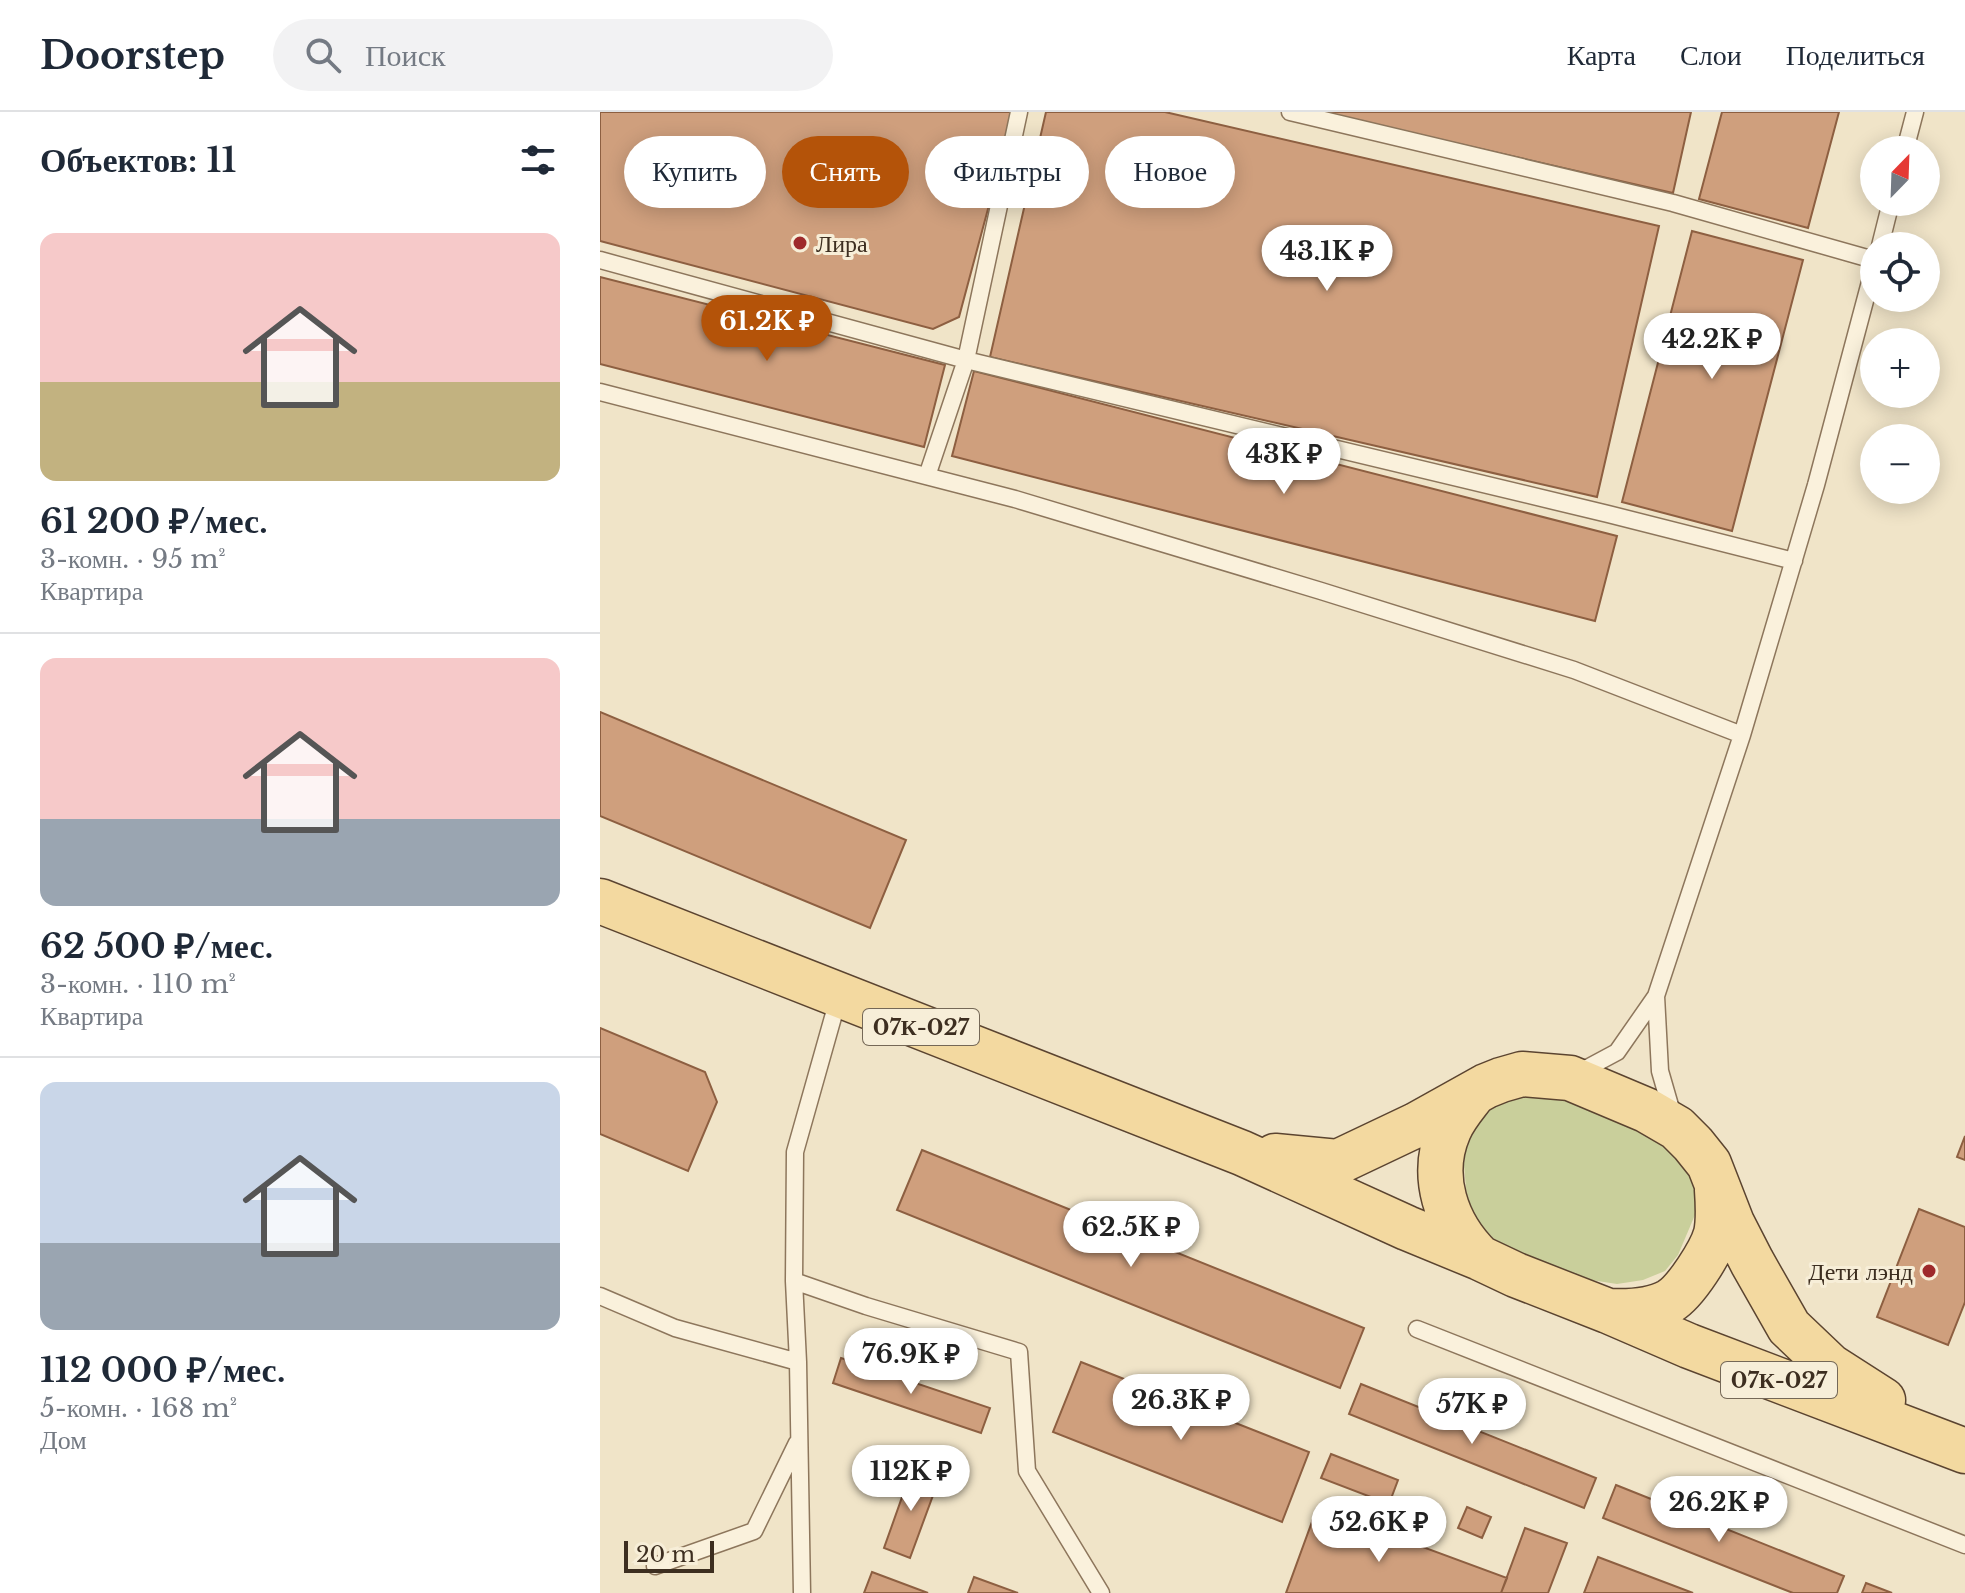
<!DOCTYPE html>
<html lang="ru">
<meta charset="utf-8">
<style>
:root{--surface:#fff;--page:#f2f2f3;--text:#1f2937;--muted:#747a83;--line:#e0e1e3;--accent:#b45309}
body{margin:0;font-family:"Libre Baskerville",serif;background:var(--page);color:var(--text);height:100vh;display:flex;flex-direction:column;font-size:30px;white-space:nowrap}
*{box-sizing:border-box;margin:0}
p{font-size:26px;color:var(--muted)}
.icon{flex:none;width:44px;height:44px;fill:none;stroke:currentColor;stroke-width:2;stroke-linecap:round;stroke-linejoin:round}
.map{position:relative;flex:1;overflow:hidden}
.panel{display:flex;flex-direction:column;background:var(--surface);width:600px}
.panel>*{flex:none}
.hud{position:absolute;left:24px;top:24px;width:760px;height:72px;display:flex;gap:16px}
.needle{width:52px;rotate:23deg}
.controls{position:absolute;left:1260px;top:24px;display:grid;gap:16px}
.controls a{display:grid;place-items:center;width:80px;height:80px;border-radius:50%;background:var(--surface);box-shadow:0 4px 20px #0003;font-size:40px}
.scale{position:absolute;left:24px;bottom:20px;width:90px;box-sizing:border-box;padding-left:8px;border:4px solid #3d2e20;border-top:0;font-size:22px;line-height:28px;white-space:nowrap;color:#3d2e20;-webkit-text-stroke:6px #f7eed8;paint-order:stroke}
.price{position:absolute;translate:-50% -68px;padding:0 18px;border-radius:28px;background:#fff;color:#222;font-size:26px;line-height:52px;filter:drop-shadow(0 2px 4px #0008)}
.price::after{content:'';position:absolute;left:50%;top:48px;width:24px;height:18px;margin-left:-12px;background:inherit;clip-path:polygon(0 0,100% 0,50% 100%)}
.price.current{background:var(--accent);color:#fff}
ul{padding:0;list-style:none}
li{display:grid;align-content:center;gap:16px;height:424px;padding:0 40px}
li+li{border-top:2px solid var(--line)}
li span{display:grid;place-items:center;height:248px;border-radius:16px;color:#555}
li>.icon{margin-inline-start:auto}
span .icon{width:144px;height:144px;fill:#fffc;stroke-width:1}
li b{font-size:34px}
h2{display:flex;justify-content:space-between;align-items:center;height:96px;padding:0 40px;font-size:34px}
.pill{padding:0 28px;border-radius:36px;background:var(--surface);box-shadow:0 4px 20px #0003;font-size:28px;line-height:72px}
.pill.current{background:var(--accent);color:#fff}
header{display:flex;align-items:center;gap:48px;box-sizing:border-box;height:112px;padding:0 40px;background:var(--surface);border-bottom:2px solid var(--line)}
header strong{font-size:38px}
nav{display:flex;gap:44px;margin-inline-start:auto;font-size:28px}
.search{width:560px;height:72px;background:var(--page);display:flex;align-items:center;gap:20px;box-sizing:border-box;padding:0 28px;border-radius:44px;color:var(--muted);font-size:30px}
main{display:flex;flex:1;min-height:0}
.map>svg:first-child{display:block}
.green{fill:#c9cf9b}
.building{fill:#cf9f7d;stroke:#8d5f41;stroke-width:2}
.lines{fill:none;stroke-linecap:round;stroke-linejoin:round}
.lane-casing{stroke:#8d765c;stroke-width:19}
.primary-casing{stroke:#5b4430;stroke-width:47}
.lane{stroke:#faf1dc;stroke-width:16}
.primary{stroke:#f3d9a0;stroke-width:44}
.poi-dot{fill:#9e2a2b;stroke:#f7eed8;stroke-width:3}
.labels{text-anchor:middle;dominant-baseline:central;stroke-width:6;stroke-linejoin:round;paint-order:stroke}
.shield{fill:#f7eed8;stroke:#756857;stroke-width:2}
.shield-label{font-size:22px;font-weight:bold;fill:#3d2e20}
.poi-label{font-size:24px;fill:#3d2e20;stroke:#f7eed8;text-anchor:start}
</style>
<header>
<strong>Doorstep</strong>
<div class="search"><svg class="icon" aria-label="search" viewBox="0 0 24 24"><circle cx="10" cy="10" r="6"/><path d="M15 15l6 6"/></svg>Поиск</div>
<nav><a>Карта</a><a>Слои</a><a>Поделиться</a></nav>
</header>
<main>
<section class="panel">
<h2>Объектов: 11<svg class="icon" aria-label="filters" viewBox="0 0 24 24"><path d="M4 7h16M4 17h16"/><circle cx="9" cy="7" r="2"/><circle cx="15" cy="17" r="2"/></svg></h2>
<ul>
<li><span style="background:linear-gradient(#f6c9c9 60%,#c2b280 0)"><svg class="icon" aria-label="home" viewBox="0 0 24 24"><path d="M3 11l9-7 9 7M6 9v11h12V9"/></svg></span><div><b>61 200 ₽/мес.</b><p>3-комн. · 95 m²</p><p>Квартира</p></div></li>
<li><span style="background:linear-gradient(#f6c9c9 65%,#9aa5b1 0)"><svg class="icon" aria-label="home" viewBox="0 0 24 24"><path d="M3 11l9-7 9 7M6 9v11h12V9"/></svg></span><div><b>62 500 ₽/мес.</b><p>3-комн. · 110 m²</p><p>Квартира</p></div></li>
<li><span style="background:linear-gradient(#c9d6e8 65%,#9aa5b1 0)"><svg class="icon" aria-label="home" viewBox="0 0 24 24"><path d="M3 11l9-7 9 7M6 9v11h12V9"/></svg></span><div><b>112 000 ₽/мес.</b><p>5-комн. · 168 m²</p><p>Дом</p></div></li>
</ul>
</section>
<div class="map">
<svg width="1365" height="1481" viewBox="0 0 1365 1481">
<rect width="100%" height="100%" fill="#f0e4c8"/>
<!-- green -->
<path class="green" d="M 936,979 L 960,980 L 1085,1042 L 1100,1091 L 1078,1143 L 1065,1159 L 1043,1168 L 1017,1172 L 991,1168 L 932,1150 L 897,1131 L 877,1109 L 867,1087 L 864,1053 L 866,1027 L 887,996 Z"/>
<!-- building -->
<path class="building" d="M 0,0 L 414,0 L 359,205 L 333,217 L 0,129 Z
M 446,0 L 565,0 L 1059,114 L 997,385 L 390,245 Z
M 719,0 L 1091,0 L 1073,81 Z
M 1122,0 L 1239,0 L 1208,116 L 1099,87 Z
M 1092,119 L 1203,148 L 1132,419 L 1022,390 Z
M 0,165 L 345,253 L 324,335 L 0,252 Z
M 374,259 L 1017,424 L 995,509 L 352,344 Z
M 0,600 L 306,728 L 270,816 L 0,704 Z
M 0,916 L 105,960 L 117,990 L 88,1059 L 0,1022 Z
M 1365,1024 L 1365,1048 L 1357,1045 Z
M 322,1038 L 764,1216 L 740,1276 L 297,1098 Z
M 1319,1097 L 1365,1115 L 1365,1190 L 1348,1233 L 1277,1205 Z
M 241,1246 L 390,1296 L 381,1321 L 233,1271 Z
M 481,1250 L 709,1340 L 682,1410 L 453,1320 Z
M 761,1272 L 996,1366 L 984,1396 L 749,1302 Z
M 731,1342 L 798,1368 L 789,1392 L 721,1366 Z
M 312,1357 L 339,1367 L 310,1446 L 284,1436 Z
M 1016,1373 L 1244,1464 L 1237,1481 L 1193,1481 L 1003,1406 Z
M 867,1395 L 891,1405 L 882,1426 L 858,1416 Z
M 717,1396 L 907,1466 L 901,1481 L 686,1481 Z
M 925,1416 L 967,1431 L 948,1481 L 901,1481 Z
M 998,1445 L 1093,1481 L 984,1481 Z
M 272,1460 L 328,1481 L 264,1481 Z
M 374,1465 L 418,1481 L 368,1481 Z
M 1266,1471 L 1292,1481 L 1262,1481 Z"/>
<g class="lines">
<defs>
<path id="lane" d="M 690,0 L 1073,91 L 1274,148
M 1305,38 L 1315,0
M 1280,134 L 1291,90
M 0,148 L 366,248 L 1008,402 L 1194,449
M 0,280 L 415,387 L 721,479 L 974,558 L 1142,623 L 1056,884 L 1017,940 L 976,962
M 327,364 L 366,248 L 419,0
M 1142,623 L 1216,373 L 1274,155
M 1056,884 L 1060,959 L 1073,1004
M 194,1169 L 266,1194 L 419,1240 L 427,1359 L 501,1481
M 0,1184 L 75,1216 L 198,1250
M 817,1217 L 1365,1433
M 55,1454 L 154,1419 L 197,1331
M 202,1481 L 198,1250 L 194,1169 L 195,1040 L 239,884"/>
<path id="primary" d="M 0,789 L 642,1041 L 807,1116 L 880,1146 L 916,1163 L 1008,1199 L 1089,1234 L 1365,1339
M 874,981 C 865,993 855,1004 849,1018 C 829,1064 846,1113 880,1146
M 675,1044 L 738,1050 L 816,1013 L 886,974 L 901,968 L 922,962 L 970,966 L 1046,998 L 1077,1016 L 1093,1032 L 1109,1052 L 1132,1111 L 1152,1150 L 1189,1215 L 1230,1254 L 1283,1288
M 1008,1199 C 1028,1200 1052,1199 1070,1189 C 1086,1179 1111,1140 1116,1122 C 1119,1108 1118,1092 1117,1078"/>
</defs>
<!-- lane casing -->
<use href="#lane" class="lane-casing"/>
<!-- primary casing -->
<use href="#primary" class="primary-casing"/>
<!-- lane -->
<use href="#lane" class="lane"/>
<!-- primary -->
<use href="#primary" class="primary"/>
</g>
<!-- markers -->
<g class="poi-dot">
<circle cx="200" cy="131" r="8"/>
<circle cx="1329" cy="1159" r="8"/>
</g>
<g class="labels">
<!-- shield labels -->
<g class="shield">
<rect x="263" y="897" width="116" height="36" rx="6"/>
<rect x="1121" y="1250" width="116" height="36" rx="6"/>
</g>
<g class="shield-label">
<text x="321" y="915">07К-027</text>
<text x="1179" y="1268">07К-027</text>
</g>
<!-- poi labels -->
<g class="poi-label">
<text x="216" y="131">Лира</text>
<text x="1313" y="1159" text-anchor="end">Дети лэнд</text>
</g>
</g>
</svg>
<div class="controls">
<a><svg class="needle" viewBox="-14 -14 28 28"><path d="M0-13l5 13h-10z" fill="#e53935"/><path d="M0 13l5-13h-10z" fill="#747a83"/></svg></a>
<a><svg class="icon" aria-label="locate" viewBox="0 0 24 24"><circle cx="12" cy="12" r="6"/><path d="M12 2v4M12 18v4M2 12h4M18 12h4"/></svg></a>
<a>+</a>
<a>−</a>
</div>
<div class="scale">20 m</div>
<b class="price" style="left:727px;top:181px">43.1K ₽</b>
<b class="price current" style="left:167px;top:251px">61.2K ₽</b>
<b class="price" style="left:1112px;top:269px">42.2K ₽</b>
<b class="price" style="left:684px;top:384px">43K ₽</b>
<b class="price" style="left:531px;top:1157px">62.5K ₽</b>
<b class="price" style="left:311px;top:1284px">76.9K ₽</b>
<b class="price" style="left:581px;top:1330px">26.3K ₽</b>
<b class="price" style="left:872px;top:1334px">57K ₽</b>
<b class="price" style="left:311px;top:1401px">112K ₽</b>
<b class="price" style="left:1119px;top:1432px">26.2K ₽</b>
<b class="price" style="left:779px;top:1452px">52.6K ₽</b>
<div class="hud">
<a class="pill">Купить</a>
<a class="pill current">Снять</a>
<a class="pill">Фильтры</a>
<a class="pill">Новое</a>
</div>
</div>
</main>
